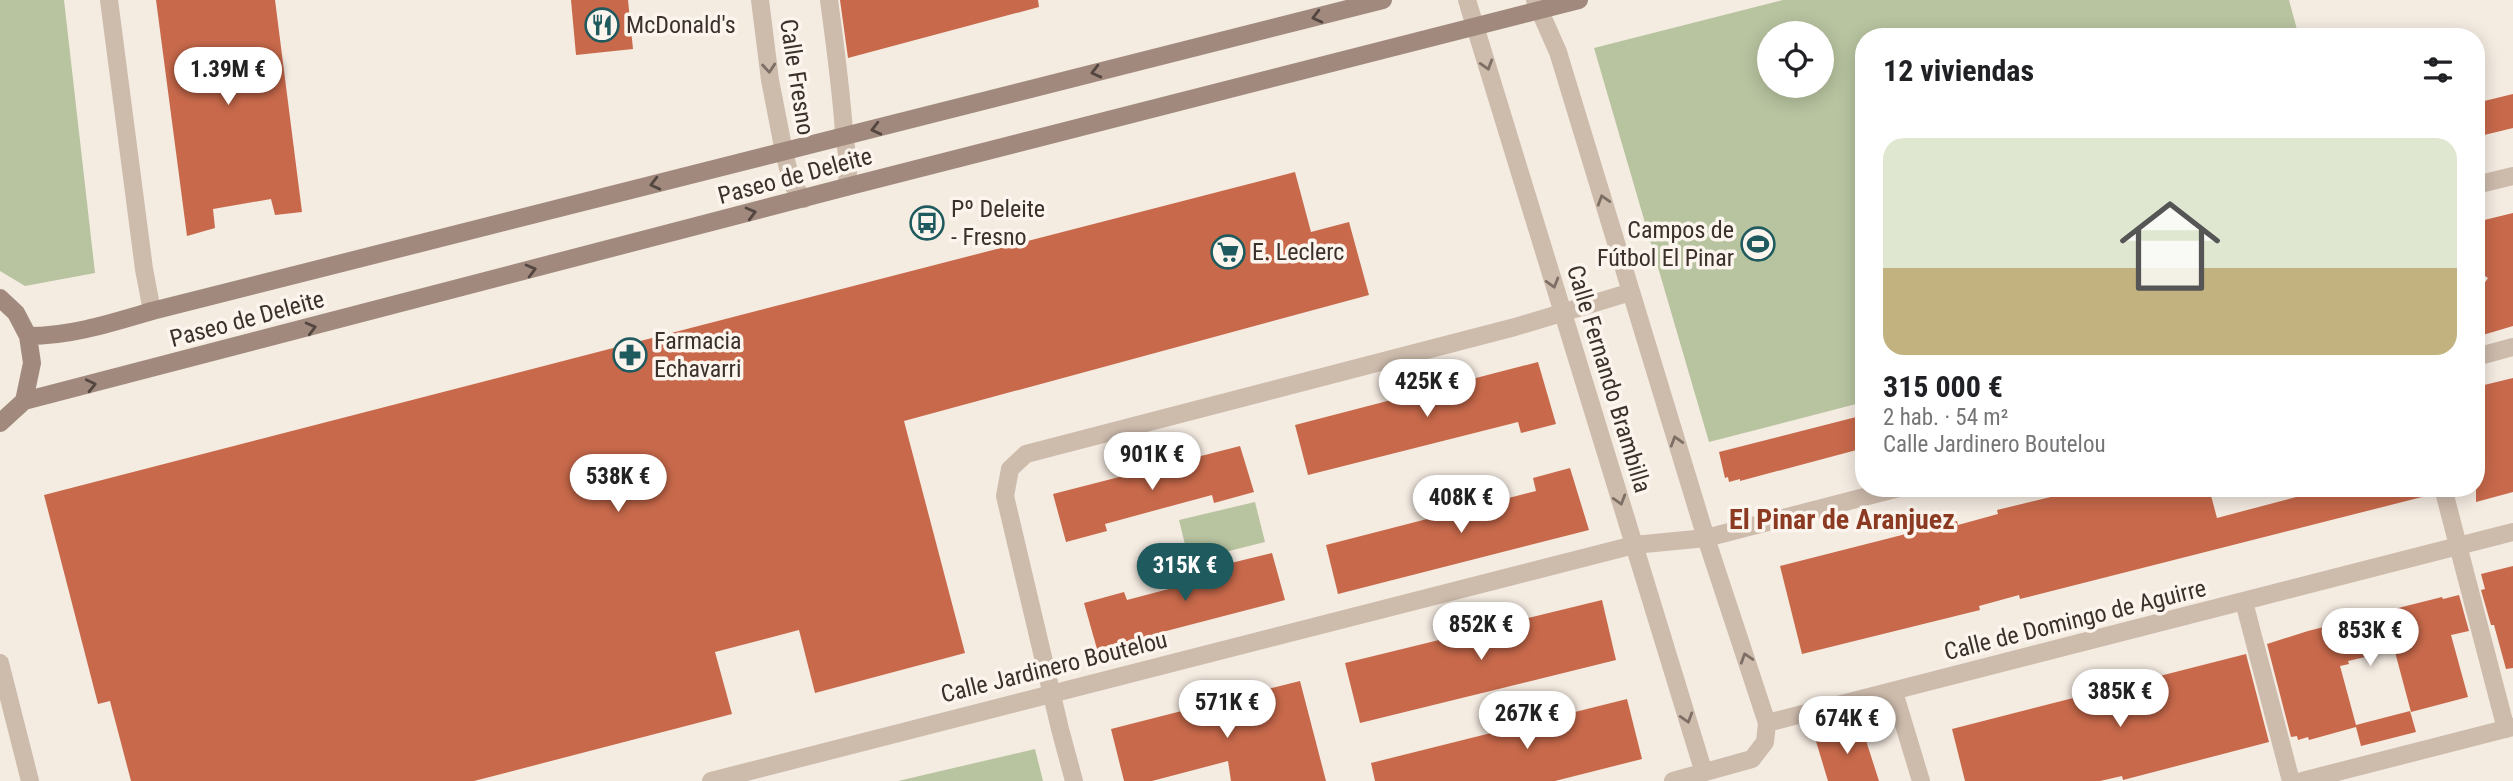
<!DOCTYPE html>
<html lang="es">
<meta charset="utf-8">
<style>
:root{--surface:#fff;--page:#f6f6f6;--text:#202124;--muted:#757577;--line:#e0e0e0;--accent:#1f5a5e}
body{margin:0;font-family:"Roboto Condensed",sans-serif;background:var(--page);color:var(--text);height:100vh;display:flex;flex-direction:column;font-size:26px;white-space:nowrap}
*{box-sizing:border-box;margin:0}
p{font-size:23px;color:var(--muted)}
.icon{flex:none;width:38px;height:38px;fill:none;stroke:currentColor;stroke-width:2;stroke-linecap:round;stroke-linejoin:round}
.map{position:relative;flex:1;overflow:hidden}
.side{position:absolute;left:1855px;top:28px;width:630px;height:469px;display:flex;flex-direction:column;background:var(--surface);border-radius:28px;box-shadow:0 4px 18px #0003}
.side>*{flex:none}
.controls{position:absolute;left:1757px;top:21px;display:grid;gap:14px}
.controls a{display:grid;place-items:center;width:77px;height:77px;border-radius:50%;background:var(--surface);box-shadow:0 4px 18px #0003;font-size:35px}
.price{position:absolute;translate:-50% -60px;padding:0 16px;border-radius:24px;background:#fff;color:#222;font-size:23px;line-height:46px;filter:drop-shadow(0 2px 4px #0008)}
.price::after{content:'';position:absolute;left:50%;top:42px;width:21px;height:16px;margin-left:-10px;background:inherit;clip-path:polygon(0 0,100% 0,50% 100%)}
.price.selected{background:var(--accent);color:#fff}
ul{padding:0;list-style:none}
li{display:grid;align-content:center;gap:14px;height:371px;padding:0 28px}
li+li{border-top:2px solid var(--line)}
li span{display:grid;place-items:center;height:217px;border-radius:21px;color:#555}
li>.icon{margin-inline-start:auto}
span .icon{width:126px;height:126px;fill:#fffc;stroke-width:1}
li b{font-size:30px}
h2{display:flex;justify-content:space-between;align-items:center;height:84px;padding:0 28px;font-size:30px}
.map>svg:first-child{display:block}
.green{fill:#b8c4a0;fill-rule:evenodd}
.building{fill:#c8694b}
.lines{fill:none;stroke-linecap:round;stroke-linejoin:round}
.street{stroke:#cdbbac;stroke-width:18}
.secondary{stroke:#a18a7d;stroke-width:18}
.oneway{stroke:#544640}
.oneway2{stroke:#7d6f65}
.labels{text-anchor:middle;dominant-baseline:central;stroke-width:7;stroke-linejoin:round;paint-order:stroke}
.poi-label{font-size:24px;fill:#3b302b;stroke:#fbf5ee;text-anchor:start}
.street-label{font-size:24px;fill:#3b302b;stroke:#fbf5ee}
.quarter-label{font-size:28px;font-weight:bold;fill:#8c3b22;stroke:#fbf5ee}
</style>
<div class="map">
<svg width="2513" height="781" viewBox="0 0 2513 781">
<rect width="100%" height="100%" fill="#f4ebe1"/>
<!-- green -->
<path class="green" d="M 0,0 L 64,0 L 95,273 L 25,286 L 0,271 Z
M 1783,0 L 2289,0 L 2299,37 L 1864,37 L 1864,402 L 1709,442 L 1594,48 ZM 1769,33 L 1822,33 L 1822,86 L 1769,86 Z
M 1255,502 L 1265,542 L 1189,561 L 1179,520 Z
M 1035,749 L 1043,781 L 898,781 Z"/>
<!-- building -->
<path class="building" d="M 156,0 L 275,0 L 302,212 L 275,215 L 271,199 L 213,209 L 215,228 L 187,236 Z
M 571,0 L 628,0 L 633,49 L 576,55 Z
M 840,0 L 1038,0 L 1039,7 L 848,58 Z
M 2513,94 L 2513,128 L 2476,137 L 2476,103 Z
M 1295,172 L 1311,232 L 1349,222 L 1369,295 L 904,421 L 965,653 L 815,693 L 799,630 L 715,652 L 732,714 L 474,781 L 131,781 L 110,701 L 98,704 L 44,495 Z
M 2513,213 L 2513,326 L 2476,337 L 2476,295 L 2488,278 L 2476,270 L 2476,222 Z
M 1538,362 L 1556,424 L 1521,433 L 1518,422 L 1308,475 L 1295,425 Z
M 2513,378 L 2513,492 L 2476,502 L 2476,387 Z
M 1864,415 L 1864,448 L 1740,481 L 1740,479 L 1729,482 L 1728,477 L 1725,478 L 1719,452 Z
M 1240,446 L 1254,492 L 1214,503 L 1212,495 L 1160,509 L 1105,524 L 1107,531 L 1066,542 L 1053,494 Z
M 1570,468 L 1589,530 L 1338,594 L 1326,545 L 1536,491 L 1533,478 Z
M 2100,488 L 2209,488 L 2217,518 L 2330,488 L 2425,488 L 2426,496 L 2020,599 L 2019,595 L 1979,606 L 1980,610 L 1802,654 L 1780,566 L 1957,521 L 1958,525 L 1998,514 L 1997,510 L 2080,490 L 2081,494 Z
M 1272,553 L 1285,600 L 1097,649 L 1084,603 L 1124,592 L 1127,600 L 1233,572 L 1231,563 Z
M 2513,566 L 2513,668 L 2506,669 L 2494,625 L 2491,625 L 2481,590 L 2485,589 L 2481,574 Z
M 2459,595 L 2469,631 L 2451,635 L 2468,697 L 2411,712 L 2395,652 L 2387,654 L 2386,652 L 2348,661 L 2349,664 L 2340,666 L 2356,725 L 2410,711 L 2416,732 L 2361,746 L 2356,727 L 2309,740 L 2308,737 L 2298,740 L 2297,736 L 2291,737 L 2267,644 L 2308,631 L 2414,604 L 2442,597 L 2443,599 Z
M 1602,600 L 1616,660 L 1360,723 L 1345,663 Z
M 2246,654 L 2269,742 L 2123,780 L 2122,776 L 2100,781 L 1965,781 L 1952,729 Z
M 1300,681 L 1326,781 L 1231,781 L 1228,761 L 1152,781 L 1124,781 L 1111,729 Z
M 1627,699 L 1642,759 L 1555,781 L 1375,781 L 1371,763 Z
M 1861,725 L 1879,781 L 1828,781 L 1815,738 Z"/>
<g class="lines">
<!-- street -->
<path class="street" d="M 109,0 L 144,269 L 152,311
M 760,0 L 770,80 L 784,152 L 792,184 L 804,199
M 829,0 C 835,44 841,88 844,132 C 846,154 851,163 846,187
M 1467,0 L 1704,773
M 1535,0 L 1558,52 L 1706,538 L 1767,723
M 2476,185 L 2513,176
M 2476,357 L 2513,347
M 2443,488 L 2506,729
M 2244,602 L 2291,781
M 0,663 L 30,781
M 1894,692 L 1921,781
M 711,781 L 1634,545 L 1706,538 L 1899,488
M 1074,781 L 1060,729 L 1005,496 L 1010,469 L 1026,454 L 1515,327 L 1631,292
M 1673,781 L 1752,759 L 1765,742 L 1767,723 L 2513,532
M 2302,781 L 2513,727"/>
<!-- secondary -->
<path class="secondary" d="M 0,298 L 16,313 L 28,336 L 32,363 L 24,401 L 0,423
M 28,336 C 71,336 111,323 152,311 L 1383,0
M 24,401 L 846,187 L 1579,0"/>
</g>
<!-- one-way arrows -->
<defs><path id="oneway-chevron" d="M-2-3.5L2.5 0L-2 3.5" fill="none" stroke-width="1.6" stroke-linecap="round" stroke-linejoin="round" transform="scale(1.75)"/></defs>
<g class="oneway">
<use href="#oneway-chevron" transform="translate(1317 17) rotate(166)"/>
<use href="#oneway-chevron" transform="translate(1096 72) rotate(166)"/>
<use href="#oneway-chevron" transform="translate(876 129) rotate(166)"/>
<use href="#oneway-chevron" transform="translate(655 184) rotate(166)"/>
<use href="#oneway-chevron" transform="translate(751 213) rotate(-15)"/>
<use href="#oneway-chevron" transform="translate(531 270) rotate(-15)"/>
<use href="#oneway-chevron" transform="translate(311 328) rotate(-15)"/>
<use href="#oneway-chevron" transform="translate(91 385) rotate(-13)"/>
</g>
<g class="oneway2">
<use href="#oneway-chevron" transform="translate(1487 65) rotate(73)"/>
<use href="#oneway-chevron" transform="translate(769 68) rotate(85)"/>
<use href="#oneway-chevron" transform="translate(1603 200) rotate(-107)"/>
<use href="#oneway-chevron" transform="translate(1553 283) rotate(74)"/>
<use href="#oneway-chevron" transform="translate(1676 441) rotate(-107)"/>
<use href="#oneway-chevron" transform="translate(1620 500) rotate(73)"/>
<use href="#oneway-chevron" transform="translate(1746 658) rotate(-108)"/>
<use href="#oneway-chevron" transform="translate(1687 718) rotate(73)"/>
</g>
<!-- icons -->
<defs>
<symbol id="restaurant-ring" viewBox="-11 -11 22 22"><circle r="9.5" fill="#fbf5ee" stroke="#1f5a5e" stroke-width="1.5"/><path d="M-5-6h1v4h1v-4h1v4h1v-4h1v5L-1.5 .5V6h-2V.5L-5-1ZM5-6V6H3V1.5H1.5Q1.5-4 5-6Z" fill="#1f5a5e"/></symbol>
<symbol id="bus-ring" viewBox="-11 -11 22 22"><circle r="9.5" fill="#fbf5ee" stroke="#1f5a5e" stroke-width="1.5"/><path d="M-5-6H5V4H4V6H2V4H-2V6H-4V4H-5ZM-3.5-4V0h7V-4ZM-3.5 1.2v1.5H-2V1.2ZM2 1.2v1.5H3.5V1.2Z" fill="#1f5a5e"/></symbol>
<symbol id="stadium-ring" viewBox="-11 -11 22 22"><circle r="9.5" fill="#fbf5ee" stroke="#1f5a5e" stroke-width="1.5"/><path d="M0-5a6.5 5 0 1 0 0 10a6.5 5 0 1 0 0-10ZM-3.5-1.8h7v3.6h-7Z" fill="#1f5a5e"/></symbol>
<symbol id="supermarket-ring" viewBox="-11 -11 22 22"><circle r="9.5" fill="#fbf5ee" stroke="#1f5a5e" stroke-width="1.5"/><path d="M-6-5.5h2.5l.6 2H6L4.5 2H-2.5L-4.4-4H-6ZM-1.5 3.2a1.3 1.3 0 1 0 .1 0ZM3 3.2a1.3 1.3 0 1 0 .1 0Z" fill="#1f5a5e"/></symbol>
<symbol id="pharmacy-ring" viewBox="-11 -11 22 22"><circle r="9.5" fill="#fbf5ee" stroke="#1f5a5e" stroke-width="1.5"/><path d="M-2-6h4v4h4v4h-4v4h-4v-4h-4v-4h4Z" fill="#1f5a5e"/></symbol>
</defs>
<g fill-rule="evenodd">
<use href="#restaurant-ring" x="583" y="6" width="38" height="38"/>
<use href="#bus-ring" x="908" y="204" width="38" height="38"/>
<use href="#stadium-ring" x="1739" y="225" width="38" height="38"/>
<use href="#supermarket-ring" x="1209" y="233" width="38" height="38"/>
<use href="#pharmacy-ring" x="611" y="336" width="38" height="38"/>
</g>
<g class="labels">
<!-- poi labels -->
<g class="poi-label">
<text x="626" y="25">McDonald's</text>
<text x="951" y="209">Pº Deleite<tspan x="951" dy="28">- Fresno</tspan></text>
<text x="1734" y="230" text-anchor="end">Campos de<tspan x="1734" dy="28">Fútbol El Pinar</tspan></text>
<text x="1252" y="252">E. Leclerc</text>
<text x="654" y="341">Farmacia<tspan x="654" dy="28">Echavarri</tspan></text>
</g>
<!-- street labels -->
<g class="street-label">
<text transform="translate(797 77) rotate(81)">Calle Fresno</text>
<text transform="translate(795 176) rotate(-15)">Paseo de Deleite</text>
<text transform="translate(247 319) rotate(-15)">Paseo de Deleite</text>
<text transform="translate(1609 379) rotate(73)">Calle Fernando Brambilla</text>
<text transform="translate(2075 620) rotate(-14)">Calle de Domingo de Aguirre</text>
<text transform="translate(1054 667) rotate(-14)">Calle Jardinero Boutelou</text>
</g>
<!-- quarter labels -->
<g class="quarter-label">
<text x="1842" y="519">El Pinar de Aranjuez</text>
</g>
</g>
</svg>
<div class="controls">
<a><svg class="icon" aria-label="locate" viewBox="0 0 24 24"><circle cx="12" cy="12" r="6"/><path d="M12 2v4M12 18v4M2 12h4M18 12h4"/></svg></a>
</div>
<b class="price" style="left:228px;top:107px">1.39M €</b>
<b class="price" style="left:1427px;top:419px">425K €</b>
<b class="price" style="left:1152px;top:492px">901K €</b>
<b class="price" style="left:618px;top:514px">538K €</b>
<b class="price" style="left:1461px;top:535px">408K €</b>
<b class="price selected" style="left:1185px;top:603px">315K €</b>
<b class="price" style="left:1481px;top:662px">852K €</b>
<b class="price" style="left:2370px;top:668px">853K €</b>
<b class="price" style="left:2120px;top:729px">385K €</b>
<b class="price" style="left:1227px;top:740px">571K €</b>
<b class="price" style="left:1527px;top:751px">267K €</b>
<b class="price" style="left:1847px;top:756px">674K €</b>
<section class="side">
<h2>12 viviendas<svg class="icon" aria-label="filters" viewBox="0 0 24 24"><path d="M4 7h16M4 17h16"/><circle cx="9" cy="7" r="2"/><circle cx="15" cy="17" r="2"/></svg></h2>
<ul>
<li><span style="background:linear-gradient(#dfe7d0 60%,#c2b280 0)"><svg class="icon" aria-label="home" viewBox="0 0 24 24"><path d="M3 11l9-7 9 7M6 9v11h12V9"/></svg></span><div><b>315 000 €</b><p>2 hab. · 54 m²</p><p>Calle Jardinero Boutelou</p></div></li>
</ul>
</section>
</div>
